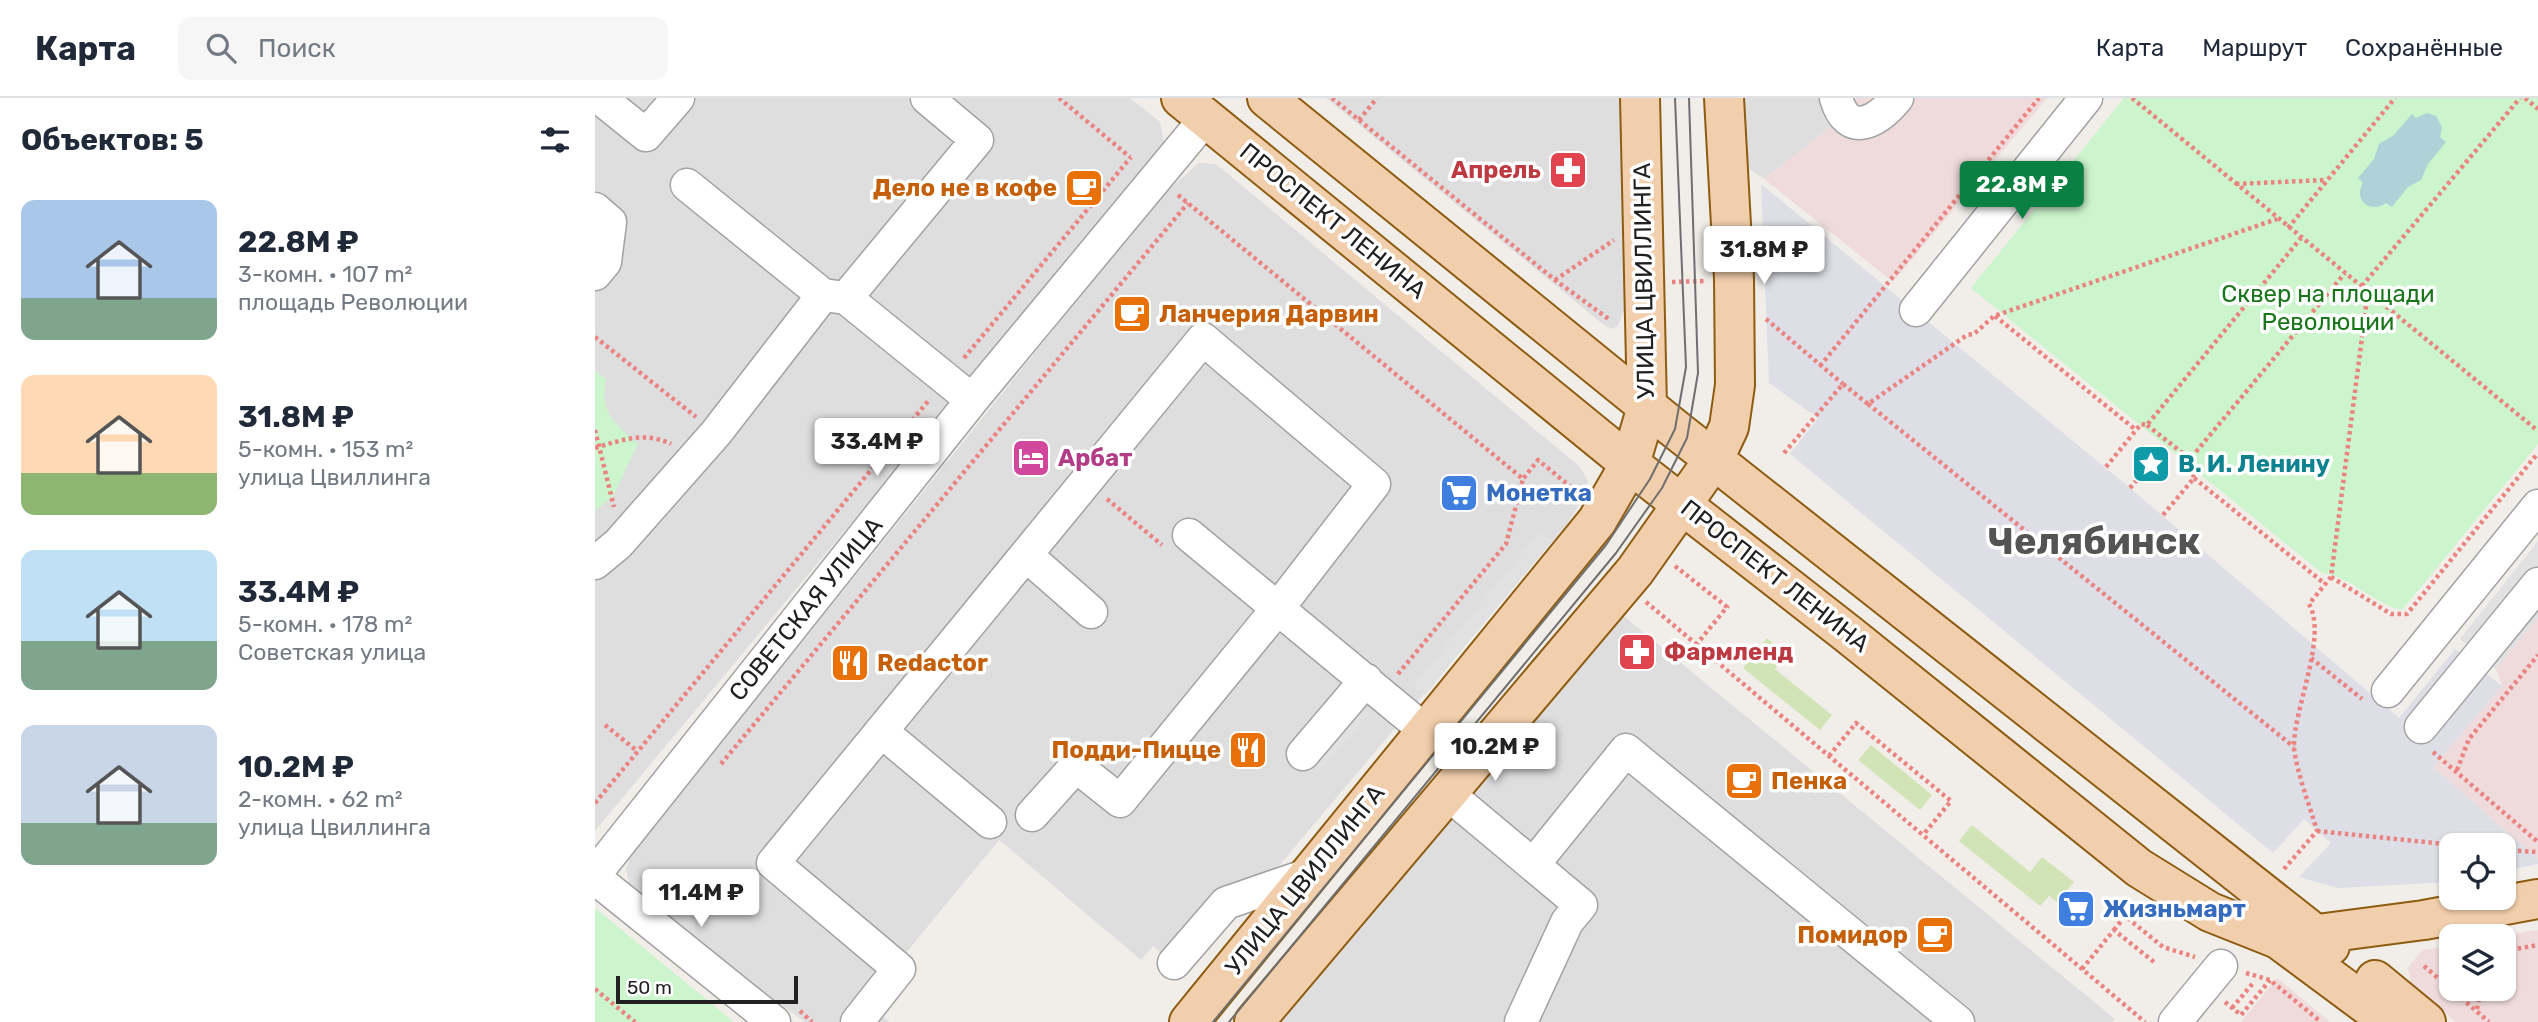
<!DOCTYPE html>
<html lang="ru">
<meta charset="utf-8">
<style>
:root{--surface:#fff;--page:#f6f6f7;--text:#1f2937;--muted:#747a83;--line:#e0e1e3;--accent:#0b8043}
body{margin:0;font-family:Rubik,sans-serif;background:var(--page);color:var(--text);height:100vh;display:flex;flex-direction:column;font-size:26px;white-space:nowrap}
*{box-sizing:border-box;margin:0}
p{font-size:23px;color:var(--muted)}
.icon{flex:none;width:38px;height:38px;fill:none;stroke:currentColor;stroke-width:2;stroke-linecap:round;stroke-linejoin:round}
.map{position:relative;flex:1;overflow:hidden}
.drawer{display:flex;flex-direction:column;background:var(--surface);width:595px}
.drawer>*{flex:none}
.fabs{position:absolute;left:1844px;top:735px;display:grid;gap:14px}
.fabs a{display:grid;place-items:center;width:77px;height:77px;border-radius:14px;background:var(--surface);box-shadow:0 2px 5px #0004;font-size:35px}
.scale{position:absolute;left:21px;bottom:18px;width:182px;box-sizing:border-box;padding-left:7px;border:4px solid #212121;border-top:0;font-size:19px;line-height:24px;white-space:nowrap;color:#212121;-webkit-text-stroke:5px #fff;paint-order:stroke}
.price{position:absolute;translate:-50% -60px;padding:0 16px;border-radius:7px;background:#fff;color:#222;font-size:23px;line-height:46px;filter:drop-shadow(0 2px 4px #0008)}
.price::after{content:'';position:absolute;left:50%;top:42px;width:21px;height:16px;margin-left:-10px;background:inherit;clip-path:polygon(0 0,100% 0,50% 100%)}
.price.selected{background:var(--accent);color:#fff}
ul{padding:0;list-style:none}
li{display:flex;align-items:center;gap:21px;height:175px;padding:0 21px}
li span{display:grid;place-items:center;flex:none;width:196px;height:140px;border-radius:14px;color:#555}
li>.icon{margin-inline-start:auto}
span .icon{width:84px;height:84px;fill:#fffc;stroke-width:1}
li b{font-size:30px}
h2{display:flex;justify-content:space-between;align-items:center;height:84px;padding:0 21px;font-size:30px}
header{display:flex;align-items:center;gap:42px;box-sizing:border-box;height:98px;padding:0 35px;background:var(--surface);border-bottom:2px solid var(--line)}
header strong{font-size:33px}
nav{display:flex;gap:38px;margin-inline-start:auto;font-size:24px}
.search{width:490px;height:63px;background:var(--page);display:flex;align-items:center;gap:18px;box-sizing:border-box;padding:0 24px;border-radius:14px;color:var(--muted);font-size:26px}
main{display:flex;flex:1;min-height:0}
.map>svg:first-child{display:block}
.residential{fill:#dfdedf}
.commercial{fill:#efdbdb}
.grass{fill:#d0e4b5}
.park{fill:#ccf4cd}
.parking{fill:#e1e1e1}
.plaza{fill:#dddee6}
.water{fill:#afd2d9}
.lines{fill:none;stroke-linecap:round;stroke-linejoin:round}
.minor-casing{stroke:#a2a2a2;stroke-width:35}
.major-casing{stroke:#8e5c11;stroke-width:42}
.path{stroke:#eb8380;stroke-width:4.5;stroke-dasharray:3.5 3.5;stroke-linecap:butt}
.minor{stroke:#fff;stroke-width:32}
.major{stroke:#f2cfac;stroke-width:38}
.tram{stroke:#6f6f6f;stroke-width:2}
.labels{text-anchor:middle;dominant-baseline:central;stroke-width:7;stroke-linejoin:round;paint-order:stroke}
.health-label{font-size:24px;font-weight:bold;fill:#be3a42;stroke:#fff;text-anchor:end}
.food-label{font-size:24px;font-weight:bold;fill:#c56008;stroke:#fff;text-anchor:end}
.street-label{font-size:24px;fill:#212121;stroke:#fff}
.park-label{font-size:24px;fill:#19761a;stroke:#fff}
.hotel-label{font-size:24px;font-weight:bold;fill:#b23c85;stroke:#fff;text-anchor:start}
.culture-label{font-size:24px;font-weight:bold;fill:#0d838f;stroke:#fff;text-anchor:start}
.shop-label{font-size:24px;font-weight:bold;fill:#366cbe;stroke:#fff;text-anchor:start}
.town-label{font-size:38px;font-weight:bold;fill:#545454;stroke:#fff}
</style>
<header>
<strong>Карта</strong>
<div class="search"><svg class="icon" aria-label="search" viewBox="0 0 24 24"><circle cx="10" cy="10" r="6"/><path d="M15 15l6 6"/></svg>Поиск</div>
<nav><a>Карта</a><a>Маршрут</a><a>Сохранённые</a></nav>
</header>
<main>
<section class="drawer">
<h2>Объектов: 5<svg class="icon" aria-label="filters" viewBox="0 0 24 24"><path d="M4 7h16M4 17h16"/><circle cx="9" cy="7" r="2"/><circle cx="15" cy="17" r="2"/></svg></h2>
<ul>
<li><span style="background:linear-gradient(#a9c7e8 70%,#7fa58c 0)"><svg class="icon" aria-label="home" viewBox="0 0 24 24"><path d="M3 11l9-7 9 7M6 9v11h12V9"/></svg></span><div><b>22.8M ₽</b><p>3-комн. · 107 m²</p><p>площадь Революции</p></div></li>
<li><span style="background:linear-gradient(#ffd9b3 70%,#8fb573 0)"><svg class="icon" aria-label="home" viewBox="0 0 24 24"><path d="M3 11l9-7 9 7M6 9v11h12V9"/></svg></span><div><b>31.8M ₽</b><p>5-комн. · 153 m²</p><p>улица Цвиллинга</p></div></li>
<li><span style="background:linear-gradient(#bfe0f5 65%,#7fa58c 0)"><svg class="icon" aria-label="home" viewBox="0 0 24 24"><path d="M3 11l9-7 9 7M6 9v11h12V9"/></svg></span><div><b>33.4M ₽</b><p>5-комн. · 178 m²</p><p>Советская улица</p></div></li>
<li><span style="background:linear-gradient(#c9d6e8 70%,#7fa58c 0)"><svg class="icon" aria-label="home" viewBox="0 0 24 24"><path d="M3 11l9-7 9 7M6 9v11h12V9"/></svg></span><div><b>10.2M ₽</b><p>2-комн. · 62 m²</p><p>улица Цвиллинга</p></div></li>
</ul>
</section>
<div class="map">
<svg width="1943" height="924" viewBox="0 0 1943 924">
<rect width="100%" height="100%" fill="#f1eee9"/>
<!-- residential -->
<path class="residential" d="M 0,0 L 535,0 L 565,24 L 569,44 L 562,57 L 0,733 Z
M 731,0 L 1025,0 L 1031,207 L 1023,228 L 1016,231 L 1009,227 Z
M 1138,0 L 1257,0 L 1258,12 L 1169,81 L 1142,62 Z
M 604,65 L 621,66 L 985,369 L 993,383 L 991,396 L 972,426 L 592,877 L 558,848 L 546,862 L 404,742 L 272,902 L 294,924 L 210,924 L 47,805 L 35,790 L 31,771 L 36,757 L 565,99 Z
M 1025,515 L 1520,921 L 1517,924 L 686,924 Z"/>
<!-- commercial -->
<path class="commercial" d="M 1257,0 L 1452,0 L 1298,184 L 1169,81 L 1257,12 Z
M 1943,519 L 1943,761 L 1838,669 L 1907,588 L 1901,571 Z
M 1943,832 L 1943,924 L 1861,924 L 1816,886 L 1813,870 L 1827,852 L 1857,847 L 1857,891 L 1909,891 L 1909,838 L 1906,838 Z
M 1682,880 L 1735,924 L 1646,924 Z"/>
<!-- grass -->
<path class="grass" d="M 1172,540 L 1191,556 L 1180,571 L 1237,617 L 1225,632 L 1148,570 Z
M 1276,647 L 1337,697 L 1325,712 L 1263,662 Z
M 1377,727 L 1435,774 L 1447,759 L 1479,784 L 1462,804 L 1454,798 L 1445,808 L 1364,743 Z"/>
<!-- park -->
<path class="park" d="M 1529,0 L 1943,0 L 1943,346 L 1807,512 C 1777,505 1757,479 1727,475 L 1376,190 Z
M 0,273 L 11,281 C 4,315 20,325 43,346 L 18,398 L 0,413 Z
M 0,810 L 139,924 L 0,924 Z"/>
<!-- parking -->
<path class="parking" d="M 945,433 L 957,442 L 830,597 L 818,588 Z
M 1943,443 L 1943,520 L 1901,571 L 1865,541 Z
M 745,590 L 774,616 L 721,677 L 691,651 Z"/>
<!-- plaza -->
<path class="plaza" d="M 1166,86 L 1535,390 L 1804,620 L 1860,551 L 1907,588 L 1838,669 L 1943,761 L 1943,766 L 1909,773 L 1909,747 L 1857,747 L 1856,784 L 1743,790 L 1704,779 L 1736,745 L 1709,721 L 1678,755 L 1195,356 L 1223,320 L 1174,285 Z"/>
<!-- water -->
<path class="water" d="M 1817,16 L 1821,20 L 1832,15 L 1841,18 L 1847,29 L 1845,39 L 1851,44 L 1833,66 L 1826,82 L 1813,89 L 1797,109 L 1791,105 C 1775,116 1758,102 1768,85 L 1763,80 L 1779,61 L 1784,46 L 1799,37 Z"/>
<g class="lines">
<defs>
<path id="minor" d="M 5,0 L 51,37 L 83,0
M 1241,0 C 1253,42 1283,23 1302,0
M 92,87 L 228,197
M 0,111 L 15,124 L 10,164 L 0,176
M 251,200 L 382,42 L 332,0
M 1321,212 L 1491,0
M 594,437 L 832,634
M 431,457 L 496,514
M 0,465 L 23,446 L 121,335 L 228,197 L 251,200 L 377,302
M 1793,593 L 1943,408
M 1826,629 L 1943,486
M 286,633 L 395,724
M 708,656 L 771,582
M 852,695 L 986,807 L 972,824 L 926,924
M 938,767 L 1031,652 L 1363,924
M 0,776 L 377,302 L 611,20
M 0,780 L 179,924
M 579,865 L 631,805 L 715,776
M 262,924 L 304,871 L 178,765 L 608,241 L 779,386 L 683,510 L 525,703 L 481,668 L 437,717
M 1580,924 L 1626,868"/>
<path id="major" d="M 586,0 L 1035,366 L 1253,536 L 1544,770 L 1615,814 L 1683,841 L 1795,924
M 672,0 L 1080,331 L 1735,848
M 1707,838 L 1829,822 L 1943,801
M 1780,882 L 1831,924
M 594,924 L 1002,423 L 1035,366 L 1052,309 L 1045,0
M 659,924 L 1040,473 L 1119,361 L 1134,329 L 1140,287 L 1139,181 L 1129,0"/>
</defs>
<!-- minor casing -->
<use href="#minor" class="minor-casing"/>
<!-- major casing -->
<use href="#major" class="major-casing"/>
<!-- path -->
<path class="path" d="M 464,0 L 535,59
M 737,0 L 960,182 L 1015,222
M 1537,0 L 1943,333
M 1930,0 L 1943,11
M 764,22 L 782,0
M 1641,86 L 1730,82
M 583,97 L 928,381 L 943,362 L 982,394
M 1693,130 L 1800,0
M 960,182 L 1019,142
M 1077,184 L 1111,183
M 1767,188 L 1925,0
M 1400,218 L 1541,332
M 1171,221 L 1248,286
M 0,239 L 101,319
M 369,260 L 536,59
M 1225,268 L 1444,0
M 1273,306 L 1699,649
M 1552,327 L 1595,361
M 0,332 L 19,409
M 0,350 C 27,342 49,333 76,346
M 1189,355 L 1248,286 L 1273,306 L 1372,237 L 1379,236 L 1399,218 L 1682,121
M 1511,369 L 1546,326 L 1552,327 L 1706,140
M 1599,380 L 1730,486
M 1535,390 L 1546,377
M 512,401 L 567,447
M 1568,417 L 1599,380 L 1595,361 L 1750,175
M 1080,468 L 1132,509 L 1101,547
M 1736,479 L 1796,516 L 1812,516 L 1943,355
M 1051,504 L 1550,924
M 1716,560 L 1767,601
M 803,576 L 911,446 L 928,381
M 10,627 L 42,653
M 1838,654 L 1943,744
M 1234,658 L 1261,625 L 1356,703 L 1328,737
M 126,666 L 593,105
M 1862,672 L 1874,641 L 1943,557
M 0,705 L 334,302
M 1722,733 L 1860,747
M 1909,752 L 1943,754
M 1689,771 L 1722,733 C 1715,708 1701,673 1699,649 C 1698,612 1733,539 1714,506 L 1736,479 L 1773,193
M 1519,832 L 1530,818 L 1568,849 L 1600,859
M 1909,853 L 1943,847
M 1829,868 L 1894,924
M 1487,871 L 1519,832 L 1559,864
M 1651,875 L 1675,882 L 1726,924
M 0,891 L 40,924
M 1630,904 L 1646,917 L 1675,882
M 1637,910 L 1659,884
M 1882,911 L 1886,891
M 205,913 L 217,924"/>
<!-- minor -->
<use href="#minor" class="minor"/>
<!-- major -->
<use href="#major" class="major"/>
<!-- tram -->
<path class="tram" d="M 618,924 L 1011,447 L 1055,381 L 1080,331 L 1091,269 L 1080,0
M 634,924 L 1021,455 L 1067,390 L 1092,340 L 1103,275 L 1094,0"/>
</g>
<!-- icons -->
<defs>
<symbol id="pharmacy-square" viewBox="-11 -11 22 22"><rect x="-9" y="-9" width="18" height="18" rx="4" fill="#e0444e" stroke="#fff"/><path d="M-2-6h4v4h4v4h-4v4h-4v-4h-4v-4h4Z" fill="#fff"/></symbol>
<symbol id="cafe-square" viewBox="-11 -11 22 22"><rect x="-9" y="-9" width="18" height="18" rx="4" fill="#e8710a" stroke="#fff"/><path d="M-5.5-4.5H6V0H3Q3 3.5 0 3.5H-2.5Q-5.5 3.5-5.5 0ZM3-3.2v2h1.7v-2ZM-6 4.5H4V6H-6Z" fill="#fff"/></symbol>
<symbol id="hotel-square" viewBox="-11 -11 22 22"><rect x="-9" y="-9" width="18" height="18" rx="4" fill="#d1479c" stroke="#fff"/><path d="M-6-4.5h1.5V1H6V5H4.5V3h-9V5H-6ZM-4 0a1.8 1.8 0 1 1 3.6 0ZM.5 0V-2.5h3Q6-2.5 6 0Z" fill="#fff"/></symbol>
<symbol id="sight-square" viewBox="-11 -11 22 22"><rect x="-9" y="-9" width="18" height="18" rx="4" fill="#0f9aa8" stroke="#fff"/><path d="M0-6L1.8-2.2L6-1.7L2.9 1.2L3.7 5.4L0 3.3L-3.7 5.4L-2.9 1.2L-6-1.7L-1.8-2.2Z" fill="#fff"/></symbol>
<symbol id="supermarket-square" viewBox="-11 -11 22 22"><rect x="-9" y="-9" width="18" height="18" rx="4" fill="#3f7fe0" stroke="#fff"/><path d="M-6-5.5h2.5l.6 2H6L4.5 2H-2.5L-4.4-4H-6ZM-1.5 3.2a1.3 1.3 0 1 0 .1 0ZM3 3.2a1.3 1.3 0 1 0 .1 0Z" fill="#fff"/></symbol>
<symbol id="restaurant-square" viewBox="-11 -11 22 22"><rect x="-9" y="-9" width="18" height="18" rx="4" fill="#e8710a" stroke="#fff"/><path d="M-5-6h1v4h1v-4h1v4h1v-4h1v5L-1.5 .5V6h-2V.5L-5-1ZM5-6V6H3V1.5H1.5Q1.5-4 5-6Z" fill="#fff"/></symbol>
</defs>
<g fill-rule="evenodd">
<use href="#pharmacy-square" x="951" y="50" width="44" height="44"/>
<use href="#cafe-square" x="467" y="68" width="44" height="44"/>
<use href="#cafe-square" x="515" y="194" width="44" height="44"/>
<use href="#hotel-square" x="414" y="338" width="44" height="44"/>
<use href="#sight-square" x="1534" y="344" width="44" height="44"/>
<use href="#supermarket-square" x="842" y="373" width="44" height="44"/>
<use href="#pharmacy-square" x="1020" y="532" width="44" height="44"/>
<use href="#restaurant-square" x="233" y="543" width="44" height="44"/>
<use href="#restaurant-square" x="631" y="630" width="44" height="44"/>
<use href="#cafe-square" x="1127" y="661" width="44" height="44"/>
<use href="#supermarket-square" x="1459" y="789" width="44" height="44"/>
<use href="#cafe-square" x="1318" y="815" width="44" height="44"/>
</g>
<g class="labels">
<!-- health labels -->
<g class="health-label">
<text x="946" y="72">Апрель</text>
<text x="1069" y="554" text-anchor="start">Фармленд</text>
</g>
<!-- food labels -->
<g class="food-label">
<text x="462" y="90">Дело не в кофе</text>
<text x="564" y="216" text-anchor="start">Ланчерия Дарвин</text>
<text x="282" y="565" text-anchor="start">Redactor</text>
<text x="626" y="652">Подди-Пицце</text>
<text x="1176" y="683" text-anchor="start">Пенка</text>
<text x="1313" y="837">Помидор</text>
</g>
<!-- street labels -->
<g class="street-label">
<text transform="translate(738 123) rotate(39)">ПРОСПЕКТ ЛЕНИНА</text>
<text transform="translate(1049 183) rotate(-91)">УЛИЦА ЦВИЛЛИНГА</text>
<text transform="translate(1180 478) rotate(38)">ПРОСПЕКТ ЛЕНИНА</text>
<text transform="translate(211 511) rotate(-51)">СОВЕТСКАЯ УЛИЦА</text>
<text transform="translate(710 782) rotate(-51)">УЛИЦА ЦВИЛЛИНГА</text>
</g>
<!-- park labels -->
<g class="park-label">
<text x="1733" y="196">Сквер на площади<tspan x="1733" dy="28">Революции</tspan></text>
</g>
<!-- hotel labels -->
<g class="hotel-label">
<text x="463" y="360">Арбат</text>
</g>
<!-- culture labels -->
<g class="culture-label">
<text x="1583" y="366">В. И. Ленину</text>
</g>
<!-- shop labels -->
<g class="shop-label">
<text x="891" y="395">Монетка</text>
<text x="1508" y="811">Жизньмарт</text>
</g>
<!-- town labels -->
<g class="town-label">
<text x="1499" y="443">Челябинск</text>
</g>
</g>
</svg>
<div class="fabs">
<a><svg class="icon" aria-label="locate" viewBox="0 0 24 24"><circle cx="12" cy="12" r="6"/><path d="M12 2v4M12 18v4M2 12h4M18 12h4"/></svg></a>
<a><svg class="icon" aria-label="layers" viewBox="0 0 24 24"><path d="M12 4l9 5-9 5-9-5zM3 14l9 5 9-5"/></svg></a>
</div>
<div class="scale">50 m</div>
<b class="price selected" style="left:1427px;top:123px">22.8M ₽</b>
<b class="price" style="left:1169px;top:188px">31.8M ₽</b>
<b class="price" style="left:282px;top:380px">33.4M ₽</b>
<b class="price" style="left:900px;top:685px">10.2M ₽</b>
<b class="price" style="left:106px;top:831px">11.4M ₽</b>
</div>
</main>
